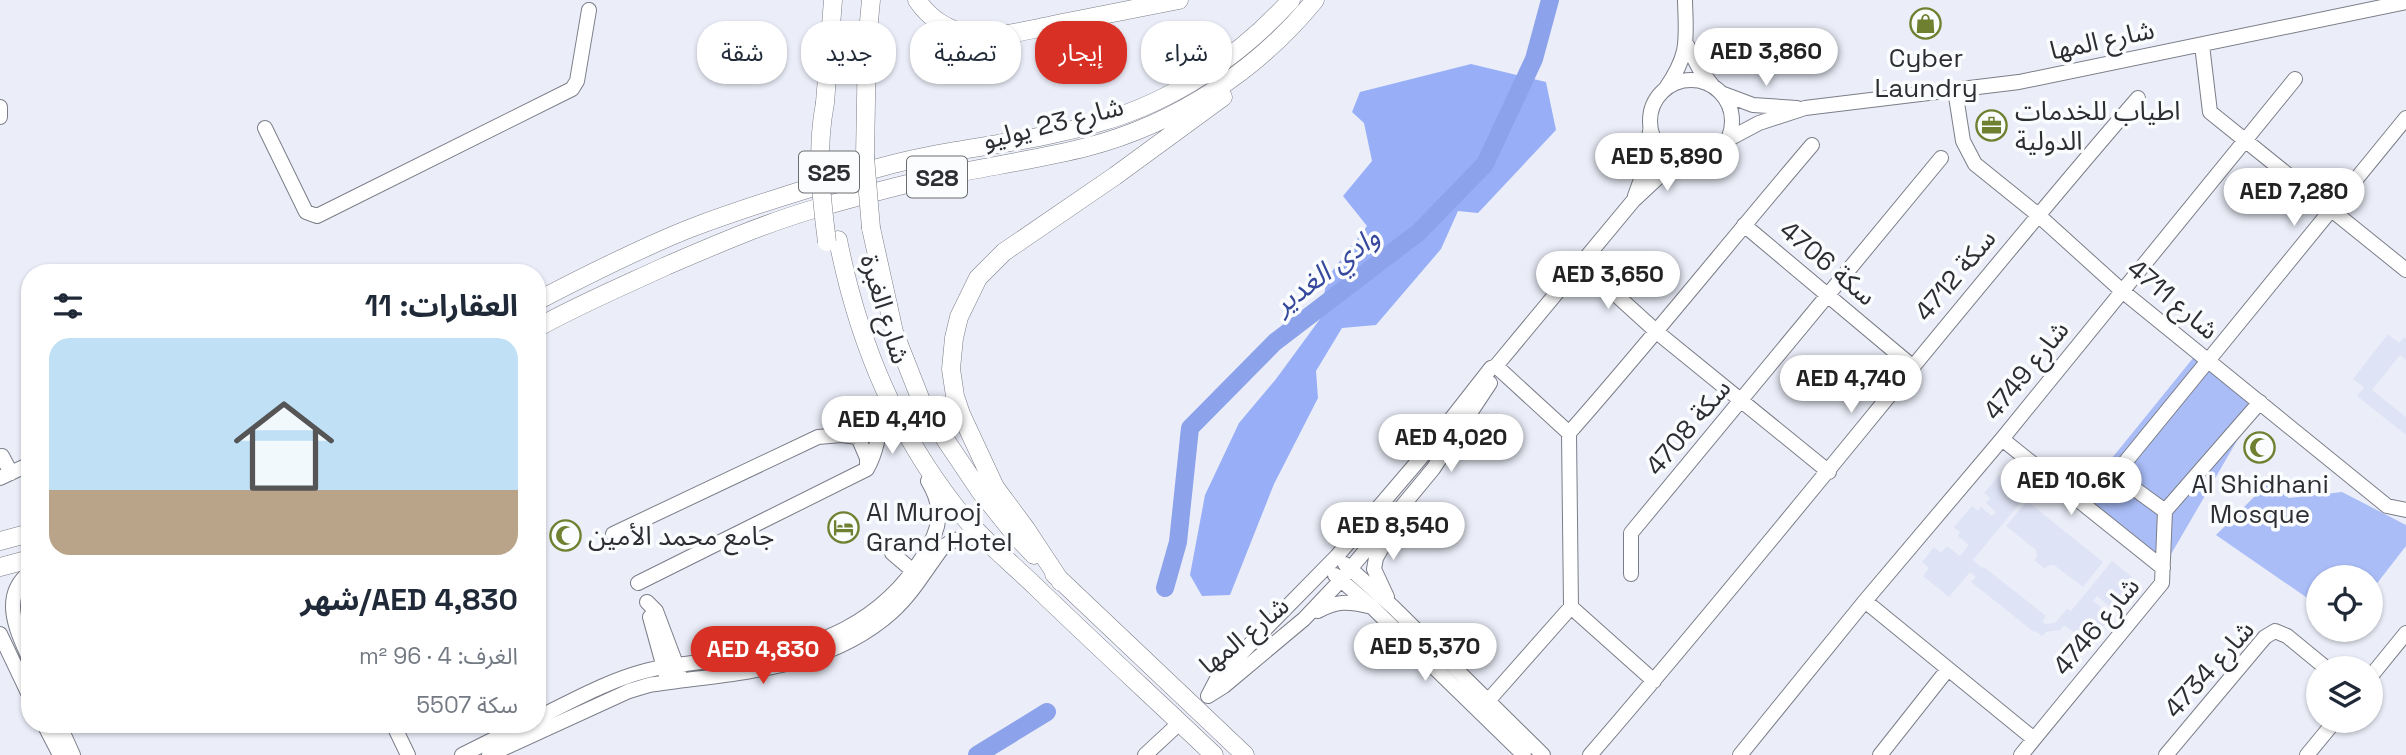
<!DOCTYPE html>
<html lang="ar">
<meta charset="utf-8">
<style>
:root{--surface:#fff;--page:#f6f6f7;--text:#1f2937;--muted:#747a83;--accent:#d93025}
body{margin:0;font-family:"Space Grotesk","Noto Sans Arabic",sans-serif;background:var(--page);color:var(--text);direction:rtl;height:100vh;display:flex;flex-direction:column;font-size:26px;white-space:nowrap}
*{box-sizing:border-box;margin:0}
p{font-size:23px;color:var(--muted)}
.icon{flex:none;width:38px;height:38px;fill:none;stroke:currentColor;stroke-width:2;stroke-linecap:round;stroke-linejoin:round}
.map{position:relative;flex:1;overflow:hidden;direction:ltr}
.panel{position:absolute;left:21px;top:264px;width:525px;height:469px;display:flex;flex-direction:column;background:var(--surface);border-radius:28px;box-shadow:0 2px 5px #0004;direction:rtl}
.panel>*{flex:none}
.hud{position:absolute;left:567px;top:21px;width:665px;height:63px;direction:rtl;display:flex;gap:14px}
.tools{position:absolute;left:2306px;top:565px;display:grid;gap:14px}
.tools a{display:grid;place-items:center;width:77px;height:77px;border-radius:50%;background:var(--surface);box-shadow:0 2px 5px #0004;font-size:35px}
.price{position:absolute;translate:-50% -60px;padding:0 16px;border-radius:24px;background:#fff;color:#222;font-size:23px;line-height:46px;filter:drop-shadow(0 2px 4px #0008)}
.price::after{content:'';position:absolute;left:50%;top:42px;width:21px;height:16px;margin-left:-10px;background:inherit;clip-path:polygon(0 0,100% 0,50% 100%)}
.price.current{background:var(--accent);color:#fff}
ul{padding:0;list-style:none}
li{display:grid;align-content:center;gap:14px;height:371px;padding:0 28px}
li span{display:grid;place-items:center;height:217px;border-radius:21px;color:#555}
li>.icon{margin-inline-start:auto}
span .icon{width:126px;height:126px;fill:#fffc;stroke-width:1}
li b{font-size:30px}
h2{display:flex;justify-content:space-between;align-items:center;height:84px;padding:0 28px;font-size:30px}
.pill{padding:0 24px;border-radius:28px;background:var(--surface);box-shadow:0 2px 5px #0004;font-size:24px;line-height:63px}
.pill.current{background:var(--accent);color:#fff}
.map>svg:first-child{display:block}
.built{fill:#dee4f6}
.green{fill:#aabdf7}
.forest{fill:#98aff7}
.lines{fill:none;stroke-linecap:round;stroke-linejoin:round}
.river{stroke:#8ca2ea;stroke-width:18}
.minor-casing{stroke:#7b7e88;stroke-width:16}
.major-casing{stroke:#7b7e88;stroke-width:19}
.minor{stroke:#fff;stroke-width:14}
.major{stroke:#fff;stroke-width:18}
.major-bridge-casing{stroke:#7b7e88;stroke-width:19;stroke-linecap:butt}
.major-bridge{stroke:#fff;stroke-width:18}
.labels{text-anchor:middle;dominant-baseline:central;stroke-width:7;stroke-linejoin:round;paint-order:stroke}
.shield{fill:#fbfcfe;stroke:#6a6c6f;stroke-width:2}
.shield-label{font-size:24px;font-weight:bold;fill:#2c2e32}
.street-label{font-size:26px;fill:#2c2e32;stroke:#fbfcfe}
.poi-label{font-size:26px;fill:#2c2e32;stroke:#fbfcfe;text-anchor:start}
.water-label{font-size:28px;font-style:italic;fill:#36489c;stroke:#fbfcfe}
</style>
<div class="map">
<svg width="2406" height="755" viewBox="0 0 2406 755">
<rect width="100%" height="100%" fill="#ebeef9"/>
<!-- built -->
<path class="built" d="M 2388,334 L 2399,343 L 2404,337 L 2406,339 L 2406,360 L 2400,355 L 2372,390 L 2406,417 L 2406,435 L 2357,396 L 2364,387 L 2353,379 Z
M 1999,475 L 2005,479 L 2008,476 L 2029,492 L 1973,560 L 1982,568 L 1984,567 L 2046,616 L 2042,622 L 2046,624 L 2055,623 L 2067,609 L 2071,611 L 2112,561 L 2132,577 L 2128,582 L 2135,587 L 2118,608 L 2112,602 L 2109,606 L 2097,596 L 2093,601 L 2104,610 L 2101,615 L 2108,620 L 2093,640 L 2086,634 L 2082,638 L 2064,625 L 2060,630 L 2046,632 L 2042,636 L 2035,631 L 2034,632 L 1971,582 L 1976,577 L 1970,572 L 1949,597 L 1923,576 L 1929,568 L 1922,562 L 1934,547 L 1941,553 L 1947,546 L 1960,556 L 1969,545 L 1958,536 L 1960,532 L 1954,527 L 1972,506 L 1978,511 L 1981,507 L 1992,516 L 1996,512 L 1986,503 L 1990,498 L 1984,493 Z
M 2027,501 L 2103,562 L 2083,587 L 2054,565 L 2047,566 L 2045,569 L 2034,560 L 2037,557 L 2036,550 L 2006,526 Z"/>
<!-- green -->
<path class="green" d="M 2198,352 L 2260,401 L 2163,568 L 2078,500 Z
M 2268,483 L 2289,498 L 2342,492 L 2406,525 L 2406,546 L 2371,591 L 2371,578 L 2319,578 L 2319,606 L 2216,535 Z"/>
<!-- forest -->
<path class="forest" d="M 1471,64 L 1546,82 L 1556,130 L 1478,213 L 1458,211 L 1441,249 L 1376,325 L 1342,328 L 1316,371 L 1318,398 L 1274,484 L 1230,595 L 1202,596 L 1190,575 L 1205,495 L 1239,423 L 1276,379 L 1320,319 L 1327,278 L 1367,226 L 1343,196 L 1372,161 L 1364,123 L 1352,112 L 1360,92 Z"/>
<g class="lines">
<!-- river -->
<path class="river" d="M 1165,588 L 1178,542 L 1190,428 L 1275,342 L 1419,232 L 1485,164 L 1534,59 L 1550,0
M 977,755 L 1047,712"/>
<defs>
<path id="minor" d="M 1687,45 L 1699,68 L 1712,85
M 2202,45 L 2210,112 L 2406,270
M1650 121a41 41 0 1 1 82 0a41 41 0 1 1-82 0Z
M 1666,88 C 1690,53 1686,40 1685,0
M 1955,90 L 1963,141 L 1975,164 L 2037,214 L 2121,290 L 2387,506 L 2406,510
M 1721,93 L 1753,105 L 1797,108
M 0,107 L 0,117
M 265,128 L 306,212 L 317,216 L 572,89 L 577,81 L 589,10
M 1727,140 L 1759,123 L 1805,108 L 2019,82 L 2406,2
M 1635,196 L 1647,163 L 1650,131
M 1744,225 L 1912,366
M 1581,263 L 1658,333 L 1829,472
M 2260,402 L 2165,511 L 2117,476 L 2118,471 L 2406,118
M 880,403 L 896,428
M 1569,433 C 1652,339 1731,240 1812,145
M 2002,439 L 2163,568
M 2,456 L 11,473
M 0,478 L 30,464
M 613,534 L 818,437 L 841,435 L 858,437 L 867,458 L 867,467
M 892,553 L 913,571
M 1345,564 L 1393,607 L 1543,755
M 30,572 C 0,596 16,629 30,660
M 1631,574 L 1631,533 L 1941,158
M 1335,575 L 1372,607 L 1524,755
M 638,583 L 867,469 C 878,449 881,428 880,404
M 1387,597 L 1374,569 L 1376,558 L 1388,537
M 1865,601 L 2034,739
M 647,602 L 656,611 L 679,672
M 1571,607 L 1654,681
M 1318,611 C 1336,601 1348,601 1368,606
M 650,617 L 666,675
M 0,634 L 30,697
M 2371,676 L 2406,633
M 1208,696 L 1218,677 L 1337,556 L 1419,460 L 1491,368 L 1496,366 L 1633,201 L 1663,173 L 1686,162
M 1208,696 L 1224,686 L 1304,619 L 1341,580 L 1433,469 L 1490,383
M 1487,702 L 1571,607 L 1569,433 L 1496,366
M 537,718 C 572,701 607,681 645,671 C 676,663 708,662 740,658 C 816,650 882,623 924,555 C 940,529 945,509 928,481
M 44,724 L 60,755
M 59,724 L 73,755
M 393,724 L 408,755
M 462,755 L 524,724
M 489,755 L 629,691 L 649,685 C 733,672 826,672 893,611 C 913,593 926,569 943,547 C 957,537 970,534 985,542
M 1145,755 L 1173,729
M 1590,755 C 1777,539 1951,314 2138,98
M 1740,755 L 1865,601 L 2002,439 L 2295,79
M 1880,755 L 1948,669
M 2021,755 L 2162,583 L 2165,511
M 2166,755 L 2265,637 L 2275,631 L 2287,636 L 2326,668
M 2307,755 L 2335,721"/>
<path id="major" d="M 917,0 C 929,18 948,31 970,34 C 1000,39 1032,29 1062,23 C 1101,15 1140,8 1179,0
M 825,103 L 833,0
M 865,157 L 867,43 L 871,0
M 871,228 L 894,332 L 924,408 L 980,491 L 1017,537 L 1034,555
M 838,240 C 857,336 893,427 954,505 C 977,535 1009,561 1036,587 C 1095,644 1155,699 1214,755
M 537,301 C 587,275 638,249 691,228 C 752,205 815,186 878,168 C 951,147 1028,144 1101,122 C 1174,101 1240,56 1291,0
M 537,328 C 578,305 623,286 666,266 C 715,245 763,224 814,209 C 856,197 899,185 942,176 C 990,166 1040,159 1087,147 C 1176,124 1257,71 1315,0
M 0,541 L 30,533
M 0,567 L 30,559
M 1054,574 L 1245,755
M 1061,582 L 1026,529 L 995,487 L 961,414 L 955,396 L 951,369 L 954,338 L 959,317 L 978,278 L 1004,252 L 1115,176 L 1223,97"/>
</defs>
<!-- minor casing -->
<use href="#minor" class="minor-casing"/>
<!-- major casing -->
<use href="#major" class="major-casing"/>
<!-- minor -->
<use href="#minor" class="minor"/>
<!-- major -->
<use href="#major" class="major"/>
<defs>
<path id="major-bridge" d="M 825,103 C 816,149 821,195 827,242
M 865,157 L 871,228"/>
</defs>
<!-- major-bridge casing -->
<use href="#major-bridge" class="major-bridge-casing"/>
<!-- major-bridge -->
<use href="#major-bridge" class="major-bridge"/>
</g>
<!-- icons -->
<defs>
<symbol id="shop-ring" viewBox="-11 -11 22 22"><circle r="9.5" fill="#fbfcfe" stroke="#6f8131" stroke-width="1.5"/><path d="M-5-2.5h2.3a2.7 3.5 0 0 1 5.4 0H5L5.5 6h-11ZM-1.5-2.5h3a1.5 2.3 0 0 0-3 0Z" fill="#6f8131"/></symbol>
<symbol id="office-ring" viewBox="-11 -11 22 22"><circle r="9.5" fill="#fbfcfe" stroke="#6f8131" stroke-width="1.5"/><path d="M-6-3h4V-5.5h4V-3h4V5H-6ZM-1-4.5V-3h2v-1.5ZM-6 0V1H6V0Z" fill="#6f8131"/></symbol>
<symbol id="mosque-ring" viewBox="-11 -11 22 22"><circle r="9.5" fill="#fbfcfe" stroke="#6f8131" stroke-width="1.5"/><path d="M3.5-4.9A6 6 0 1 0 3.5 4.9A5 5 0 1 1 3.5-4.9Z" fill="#6f8131"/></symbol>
<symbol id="hotel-ring" viewBox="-11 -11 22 22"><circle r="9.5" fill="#fbfcfe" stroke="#6f8131" stroke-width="1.5"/><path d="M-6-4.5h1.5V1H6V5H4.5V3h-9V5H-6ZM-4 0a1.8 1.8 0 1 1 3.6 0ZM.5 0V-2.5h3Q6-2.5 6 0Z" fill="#6f8131"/></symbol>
</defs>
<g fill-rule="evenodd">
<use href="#shop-ring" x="1908" y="6" width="35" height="35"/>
<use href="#office-ring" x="1974" y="108" width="35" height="35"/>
<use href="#mosque-ring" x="2242" y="430" width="35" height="35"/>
<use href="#hotel-ring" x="826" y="510" width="35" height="35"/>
<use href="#mosque-ring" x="548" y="518" width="35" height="35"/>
</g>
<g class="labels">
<!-- shield labels -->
<g class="shield">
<rect x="799" y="151.5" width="60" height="41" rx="5"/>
<rect x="907" y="156.5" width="60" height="41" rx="5"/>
</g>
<g class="shield-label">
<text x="829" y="172">S25</text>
<text x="937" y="177">S28</text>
</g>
<!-- street labels -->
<g class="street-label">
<text transform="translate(2102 40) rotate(-12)">شارع المها</text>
<text transform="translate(1053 123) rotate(-14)">شارع 23 يوليو</text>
<text transform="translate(1828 263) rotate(40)">4706 سكة</text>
<text transform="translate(1955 275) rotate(-50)">سكة 4712</text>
<text transform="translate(2173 299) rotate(40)">4711 شارع</text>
<text transform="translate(885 309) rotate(73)">شارع الغبرة</text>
<text transform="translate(2026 370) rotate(-51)">4749 شارع</text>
<text transform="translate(1688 427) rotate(-50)">سكة 4708</text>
<text transform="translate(2096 626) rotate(-50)">4746 شارع</text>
<text transform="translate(1244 635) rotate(-39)">شارع المها</text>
<text transform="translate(2209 669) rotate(-48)">4734 شارع</text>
</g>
<!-- poi labels -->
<g class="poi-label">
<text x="1926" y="58" text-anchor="middle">Cyber<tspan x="1926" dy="30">Laundry</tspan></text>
<text x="2015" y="111">اطياب للخدمات<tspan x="2015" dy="30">الدولية</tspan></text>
<text x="2260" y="484" text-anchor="middle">Al Shidhani<tspan x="2260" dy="30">Mosque</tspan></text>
<text x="866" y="512">Al Murooj<tspan x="866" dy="30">Grand Hotel</tspan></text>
<text x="588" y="536">جامع محمد الأمين</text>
</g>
<!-- water labels -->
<g class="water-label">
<text transform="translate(1326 270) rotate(-37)">وادي الغدير</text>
</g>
</g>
</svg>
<div class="tools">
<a><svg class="icon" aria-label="locate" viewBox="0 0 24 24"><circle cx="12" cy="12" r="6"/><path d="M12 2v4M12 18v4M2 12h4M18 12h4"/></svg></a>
<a><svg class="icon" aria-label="layers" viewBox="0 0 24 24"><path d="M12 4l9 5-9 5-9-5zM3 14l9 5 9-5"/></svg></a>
</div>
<b class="price" style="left:1766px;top:88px">AED 3,860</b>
<b class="price" style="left:1667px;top:193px">AED 5,890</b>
<b class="price" style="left:2294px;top:228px">AED 7,280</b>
<b class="price" style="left:1608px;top:311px">AED 3,650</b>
<b class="price" style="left:1851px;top:415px">AED 4,740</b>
<b class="price" style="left:892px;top:456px">AED 4,410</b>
<b class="price" style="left:1451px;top:474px">AED 4,020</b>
<b class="price" style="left:2071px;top:517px">AED 10.6K</b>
<b class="price" style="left:1393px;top:562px">AED 8,540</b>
<b class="price" style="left:1425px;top:683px">AED 5,370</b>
<b class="price current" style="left:763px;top:686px">AED 4,830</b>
<div class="hud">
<a class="pill">شراء</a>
<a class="pill current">إيجار</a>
<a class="pill">تصفية</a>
<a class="pill">جديد</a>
<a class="pill">شقة</a>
</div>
<section class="panel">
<h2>العقارات: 11<svg class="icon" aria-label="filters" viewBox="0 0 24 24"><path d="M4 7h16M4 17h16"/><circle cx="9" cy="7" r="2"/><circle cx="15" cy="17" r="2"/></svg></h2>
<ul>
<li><span style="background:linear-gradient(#bfe0f5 70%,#b9a48a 0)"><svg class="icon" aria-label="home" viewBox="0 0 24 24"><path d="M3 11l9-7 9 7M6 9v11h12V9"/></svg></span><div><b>AED 4,830/شهر</b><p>الغرف: 4 · 96 m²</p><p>سكة 5507</p></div></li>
</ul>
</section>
</div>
